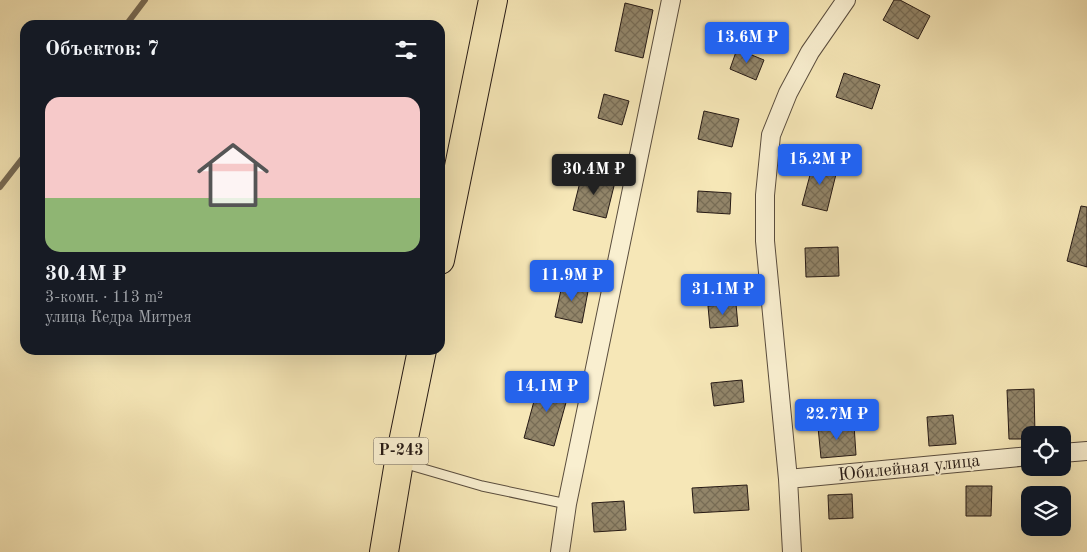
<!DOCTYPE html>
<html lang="ru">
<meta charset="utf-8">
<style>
:root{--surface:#171b24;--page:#242831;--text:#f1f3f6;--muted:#9ea1a6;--line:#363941;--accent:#2563eb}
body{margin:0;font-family:"Old Standard TT",serif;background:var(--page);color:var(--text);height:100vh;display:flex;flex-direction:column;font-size:19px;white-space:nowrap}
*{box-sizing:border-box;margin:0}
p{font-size:16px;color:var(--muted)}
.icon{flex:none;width:28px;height:28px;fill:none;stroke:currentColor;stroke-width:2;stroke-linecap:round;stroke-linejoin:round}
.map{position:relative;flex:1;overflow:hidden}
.panel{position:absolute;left:20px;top:20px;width:425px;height:335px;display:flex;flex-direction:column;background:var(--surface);border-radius:15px;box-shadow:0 5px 20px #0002}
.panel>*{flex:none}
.buttons{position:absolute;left:1021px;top:426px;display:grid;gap:10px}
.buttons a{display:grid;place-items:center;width:50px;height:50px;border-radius:10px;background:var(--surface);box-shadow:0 5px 20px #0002;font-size:25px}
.price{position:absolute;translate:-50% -42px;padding:0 11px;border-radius:5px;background:var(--accent);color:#fff;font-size:16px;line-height:32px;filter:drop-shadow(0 1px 2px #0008)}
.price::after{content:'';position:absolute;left:50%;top:30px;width:15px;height:11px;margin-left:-8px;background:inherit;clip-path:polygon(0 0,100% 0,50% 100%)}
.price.on{background:#222;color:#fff}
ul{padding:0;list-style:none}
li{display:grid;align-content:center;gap:10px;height:265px;padding:0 25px}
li+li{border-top:1px solid var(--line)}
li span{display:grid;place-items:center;height:155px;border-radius:15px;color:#555}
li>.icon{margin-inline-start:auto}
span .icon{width:90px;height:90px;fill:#fffc;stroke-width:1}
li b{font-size:21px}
h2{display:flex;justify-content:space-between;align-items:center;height:60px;padding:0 25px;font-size:21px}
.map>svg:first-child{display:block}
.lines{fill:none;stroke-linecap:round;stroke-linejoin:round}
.stream{stroke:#786b55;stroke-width:6}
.building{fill:url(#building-cross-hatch);stroke:#261a15}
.service-casing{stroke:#5a4d3e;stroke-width:11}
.minor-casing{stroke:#5a4d3e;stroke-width:20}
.trunk-casing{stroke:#261a15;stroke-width:30}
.service{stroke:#f9efd0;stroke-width:9}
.minor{stroke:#f9efd0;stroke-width:18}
.trunk{stroke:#f6e7b7;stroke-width:28}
.labels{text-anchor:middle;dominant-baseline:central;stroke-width:4;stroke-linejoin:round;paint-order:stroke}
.shield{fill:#f9efd0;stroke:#655a4d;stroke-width:1}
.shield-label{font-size:16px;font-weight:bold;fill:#261a15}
.street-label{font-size:18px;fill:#261a15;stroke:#f9efd0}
</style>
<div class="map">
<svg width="1087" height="552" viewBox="0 0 1087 552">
<defs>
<pattern id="building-cross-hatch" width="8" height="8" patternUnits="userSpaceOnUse" patternTransform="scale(1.25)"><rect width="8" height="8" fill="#928569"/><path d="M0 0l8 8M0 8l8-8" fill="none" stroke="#776c55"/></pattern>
</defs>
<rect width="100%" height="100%" fill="#f6e7b7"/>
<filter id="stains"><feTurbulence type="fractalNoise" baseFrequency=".004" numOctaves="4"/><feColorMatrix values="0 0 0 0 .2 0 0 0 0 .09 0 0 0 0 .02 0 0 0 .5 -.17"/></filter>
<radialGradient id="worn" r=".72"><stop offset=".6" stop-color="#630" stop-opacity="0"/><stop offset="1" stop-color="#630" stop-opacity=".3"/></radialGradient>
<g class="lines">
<!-- stream -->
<path class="stream" d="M 126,25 L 145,0
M 0,187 L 25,155"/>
</g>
<!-- building -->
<path class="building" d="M 894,0 L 900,0 L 930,16 L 918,39 L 883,20 Z
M 625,3 L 653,10 L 643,58 L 615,51 Z
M 737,49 L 764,60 L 756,80 L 730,69 Z
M 844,73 L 880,85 L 872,109 L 836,97 Z
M 604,94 L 629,101 L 622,125 L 598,118 Z
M 704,111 L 739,119 L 732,147 L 698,139 Z
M 814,160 L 838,166 L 827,211 L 802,205 Z
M 582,174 L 615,182 L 606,218 L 573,210 Z
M 698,191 L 731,193 L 730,214 L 697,212 Z
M 1081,206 L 1087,207 L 1087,267 L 1067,261 Z
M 838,247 L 839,276 L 806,277 L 805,248 Z
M 563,281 L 589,286 L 582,323 L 555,317 Z
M 736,304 L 738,326 L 710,328 L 708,306 Z
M 540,379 L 570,388 L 554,446 L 524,438 Z
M 742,380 L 744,402 L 714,406 L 711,383 Z
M 1034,389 L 1035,435 L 1030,435 L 1030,439 L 1009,439 L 1007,390 Z
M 953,415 L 956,444 L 929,446 L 927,417 Z
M 854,425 L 856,455 L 821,458 L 818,427 Z
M 747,485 L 749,510 L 694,513 L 692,488 Z
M 966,486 L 992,486 L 991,516 L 966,516 Z
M 852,494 L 853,518 L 829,519 L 828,495 Z
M 624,501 L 626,530 L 594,532 L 592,503 Z"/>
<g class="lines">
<defs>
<path id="service" d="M 403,463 L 482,486 L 567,504"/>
<path id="minor" d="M 1062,453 L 1087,451
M 788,479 L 1030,456
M 560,552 L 567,504 L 671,0
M 792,552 L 788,479 L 765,241 L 765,195 L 771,135 L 788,93 L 810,52 L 846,0"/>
<path id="trunk" d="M 440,260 L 493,0
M 384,552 L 399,462 L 422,350"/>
</defs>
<!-- service casing -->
<use href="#service" class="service-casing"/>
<!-- minor casing -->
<use href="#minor" class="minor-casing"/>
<!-- trunk casing -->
<use href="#trunk" class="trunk-casing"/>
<!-- service -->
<use href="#service" class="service"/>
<!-- minor -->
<use href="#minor" class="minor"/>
<!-- trunk -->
<use href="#trunk" class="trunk"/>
</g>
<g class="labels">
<!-- shield labels -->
<rect class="shield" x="373.5" y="437.5" width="55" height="27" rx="4"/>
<g class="shield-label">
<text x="401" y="451">Р-243</text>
</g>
<!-- street labels -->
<g class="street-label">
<text transform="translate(909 468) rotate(-6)">Юбилейная улица</text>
</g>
</g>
<rect width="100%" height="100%" filter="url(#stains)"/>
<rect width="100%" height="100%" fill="url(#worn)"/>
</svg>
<div class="buttons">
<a><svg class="icon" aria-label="locate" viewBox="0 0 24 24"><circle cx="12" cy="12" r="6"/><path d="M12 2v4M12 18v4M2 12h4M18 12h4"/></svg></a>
<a><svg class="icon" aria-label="layers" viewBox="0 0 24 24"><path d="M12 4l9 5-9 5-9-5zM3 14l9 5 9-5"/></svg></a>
</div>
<b class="price" style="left:747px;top:64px">13.6M ₽</b>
<b class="price" style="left:820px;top:186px">15.2M ₽</b>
<b class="price on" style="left:594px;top:196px">30.4M ₽</b>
<b class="price" style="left:572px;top:302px">11.9M ₽</b>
<b class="price" style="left:723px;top:316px">31.1M ₽</b>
<b class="price" style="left:547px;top:413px">14.1M ₽</b>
<b class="price" style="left:837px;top:441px">22.7M ₽</b>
<section class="panel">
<h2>Объектов: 7<svg class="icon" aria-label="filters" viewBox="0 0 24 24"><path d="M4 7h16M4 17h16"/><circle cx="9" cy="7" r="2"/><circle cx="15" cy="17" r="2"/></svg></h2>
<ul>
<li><span style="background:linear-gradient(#f6c9c9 65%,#8fb573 0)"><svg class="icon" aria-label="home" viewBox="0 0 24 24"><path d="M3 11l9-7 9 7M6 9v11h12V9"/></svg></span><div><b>30.4M ₽</b><p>3-комн. · 113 m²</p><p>улица Кедра Митрея</p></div></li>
</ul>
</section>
</div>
